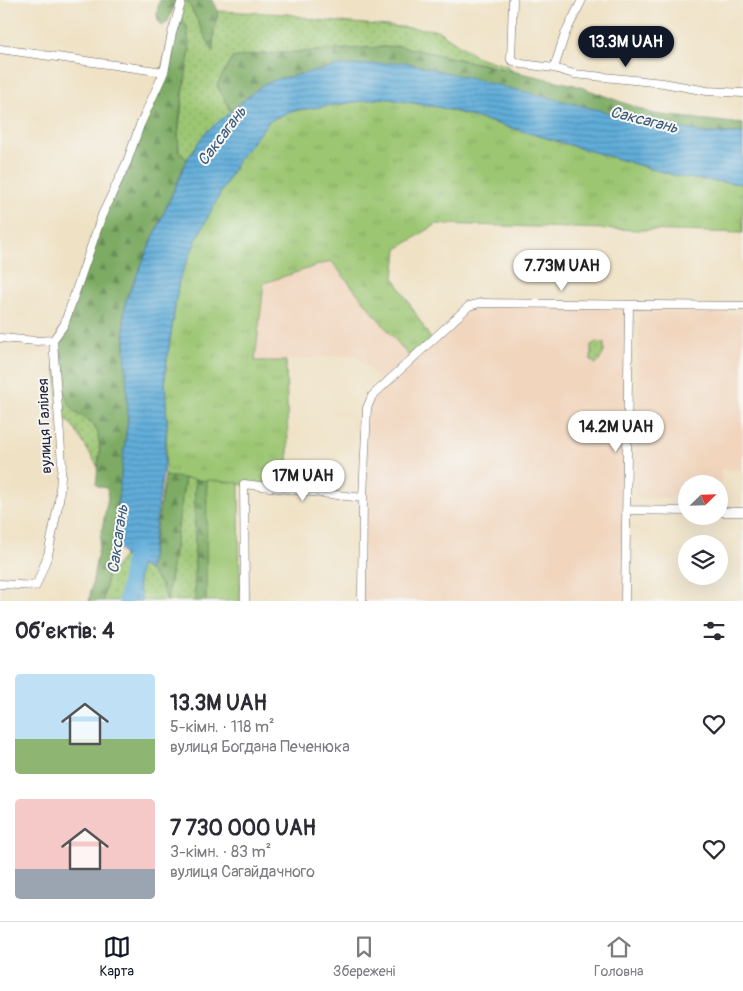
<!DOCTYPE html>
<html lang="uk">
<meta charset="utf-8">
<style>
:root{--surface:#fff;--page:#f7f7f7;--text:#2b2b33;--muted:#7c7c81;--line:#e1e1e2;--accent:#111827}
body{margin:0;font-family:Pangolin,sans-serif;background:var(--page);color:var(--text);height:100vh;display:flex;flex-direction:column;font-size:19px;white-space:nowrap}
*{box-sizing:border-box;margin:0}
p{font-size:16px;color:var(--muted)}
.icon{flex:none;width:28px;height:28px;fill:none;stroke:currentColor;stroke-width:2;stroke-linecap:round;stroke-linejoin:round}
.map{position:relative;height:601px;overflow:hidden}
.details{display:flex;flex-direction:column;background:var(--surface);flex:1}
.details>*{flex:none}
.needle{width:32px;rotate:67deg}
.controls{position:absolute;left:678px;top:475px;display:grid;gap:10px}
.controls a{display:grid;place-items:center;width:50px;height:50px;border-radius:50%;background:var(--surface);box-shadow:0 5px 20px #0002;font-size:25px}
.price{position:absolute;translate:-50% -42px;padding:0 11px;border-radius:18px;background:#fff;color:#222;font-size:16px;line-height:32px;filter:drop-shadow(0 1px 2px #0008)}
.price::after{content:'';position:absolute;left:50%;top:30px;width:15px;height:11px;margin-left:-8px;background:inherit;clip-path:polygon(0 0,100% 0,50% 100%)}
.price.active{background:var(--accent);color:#fff}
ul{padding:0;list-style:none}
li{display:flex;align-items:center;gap:15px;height:125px;padding:0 15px}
li span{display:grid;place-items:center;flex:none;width:140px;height:100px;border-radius:5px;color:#555}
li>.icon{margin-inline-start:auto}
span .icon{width:60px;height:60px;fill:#fffc;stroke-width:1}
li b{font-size:21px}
h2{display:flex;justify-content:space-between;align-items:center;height:60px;padding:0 15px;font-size:21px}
.tab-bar{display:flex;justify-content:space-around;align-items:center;height:70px;border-top:1px solid var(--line);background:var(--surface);font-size:14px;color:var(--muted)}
.tab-bar a{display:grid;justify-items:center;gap:2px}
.tab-bar .active{color:var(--accent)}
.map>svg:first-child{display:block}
.built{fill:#f1d5bd}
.grass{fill:url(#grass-dots);stroke:#5f7456}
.forest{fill:url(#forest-firs);stroke:#506650}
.park{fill:url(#park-tufts);stroke:#5f7456}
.garden{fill:#9cc672;stroke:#5f7456}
.water{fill:url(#water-rules);stroke:#41688a}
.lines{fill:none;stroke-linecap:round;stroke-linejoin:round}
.river{stroke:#60add9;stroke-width:15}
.minor-casing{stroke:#6a656b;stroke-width:9}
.minor{stroke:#fff;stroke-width:8}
.labels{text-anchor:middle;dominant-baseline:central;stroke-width:4;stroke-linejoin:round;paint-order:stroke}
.street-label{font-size:15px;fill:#22223b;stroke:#f6f6f2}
.water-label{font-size:16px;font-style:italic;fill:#3b5a7a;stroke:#f6f6f2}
</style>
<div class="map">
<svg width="743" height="601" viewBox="0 0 743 601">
<defs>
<pattern id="grass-dots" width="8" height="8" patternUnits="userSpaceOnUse" patternTransform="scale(1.25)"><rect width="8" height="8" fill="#9cc672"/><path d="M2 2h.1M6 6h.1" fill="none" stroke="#86aa64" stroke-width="1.8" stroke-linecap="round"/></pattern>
<pattern id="forest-firs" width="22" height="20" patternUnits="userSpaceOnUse" patternTransform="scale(1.25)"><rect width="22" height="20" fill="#7dab64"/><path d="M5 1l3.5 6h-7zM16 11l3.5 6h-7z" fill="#668b54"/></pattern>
<pattern id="park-tufts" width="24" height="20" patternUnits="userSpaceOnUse" patternTransform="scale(1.25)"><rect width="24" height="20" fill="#9cc672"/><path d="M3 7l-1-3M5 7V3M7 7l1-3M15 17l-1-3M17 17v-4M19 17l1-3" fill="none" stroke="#86aa64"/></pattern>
<pattern id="water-rules" width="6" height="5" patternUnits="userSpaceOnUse" patternTransform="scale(1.25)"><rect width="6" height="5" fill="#60add9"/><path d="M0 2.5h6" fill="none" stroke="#4f8cb1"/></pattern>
</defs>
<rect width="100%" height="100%" fill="#f6f6f2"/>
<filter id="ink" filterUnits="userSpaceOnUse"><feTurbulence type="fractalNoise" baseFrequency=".02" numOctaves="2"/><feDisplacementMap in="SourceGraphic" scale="10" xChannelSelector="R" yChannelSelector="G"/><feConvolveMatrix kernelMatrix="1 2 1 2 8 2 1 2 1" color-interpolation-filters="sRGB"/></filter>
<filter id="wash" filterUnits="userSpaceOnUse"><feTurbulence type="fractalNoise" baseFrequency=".0096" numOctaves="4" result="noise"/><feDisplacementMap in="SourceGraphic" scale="20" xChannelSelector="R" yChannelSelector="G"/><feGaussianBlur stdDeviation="1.12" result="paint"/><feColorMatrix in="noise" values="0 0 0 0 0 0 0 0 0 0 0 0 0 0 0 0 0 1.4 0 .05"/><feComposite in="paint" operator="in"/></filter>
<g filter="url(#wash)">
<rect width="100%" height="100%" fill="#efe1c3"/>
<!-- built -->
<path class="built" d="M 331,261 L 412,360 L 469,306 L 629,305 L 625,601 L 362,601 L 367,408 L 384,385 L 358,357 L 347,355 L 255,362 L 264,283 Z
M 639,311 L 743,314 L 742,470 L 721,469 L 721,498 L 719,498 L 719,484 L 686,484 L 686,498 L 638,498 L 635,495 Z"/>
<!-- grass -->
<path class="grass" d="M 182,0 L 187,0 L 213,51 L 214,30 L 218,11 L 289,14 L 316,20 L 437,30 L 477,57 L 508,66 L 513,71 L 399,46 L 249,55 L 218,85 L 231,112 L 204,134 L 187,160 L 179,151 L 178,135 L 189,47 L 187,27 L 178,13 Z
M 596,342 L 604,343 L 604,352 L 598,363 L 595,364 L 591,360 L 591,345 Z
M 56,370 L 76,413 L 91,422 L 98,433 L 100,450 L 98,467 L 73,426 L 59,414 Z
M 185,478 L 195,479 L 195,601 L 167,601 Z
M 124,556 C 148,569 159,574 167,601 L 103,601 L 107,577 Z"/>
<!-- forest -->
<path class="forest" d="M 160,0 L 177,0 L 167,23 L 161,26 C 155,17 157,10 160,0 Z
M 187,0 L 213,0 L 218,11 L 214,30 L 213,52 Z
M 178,13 L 187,27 L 190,50 L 180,112 L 178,135 L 179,151 L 187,160 L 126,300 L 124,316 L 128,418 L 111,557 C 107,571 106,586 103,601 L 89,601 L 108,497 L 107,488 L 100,487 L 96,485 L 100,450 L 98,433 L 91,422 L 76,413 L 69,404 L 56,370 L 55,347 L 92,242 L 153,99 Z
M 399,46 L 575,85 L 654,114 L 743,124 L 743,133 L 706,133 L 651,123 L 262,85 L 231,112 L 217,85 L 232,58 L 249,55 Z
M 165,476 L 185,478 L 167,601 L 162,586 L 149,570 Z
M 195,479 L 207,480 L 206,601 L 195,601 Z"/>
<!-- park -->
<path class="park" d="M 383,98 L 443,108 L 673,175 L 693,179 L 743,184 L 743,233 L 437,224 L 397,249 L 394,278 L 432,341 L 412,360 L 331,261 L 264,283 L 255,361 L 286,361 L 289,490 L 165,476 L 167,423 L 165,374 L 179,280 L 199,234 L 238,160 L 269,121 L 291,111 Z"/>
<!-- garden -->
<path class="garden" d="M 207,480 L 239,483 L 240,601 L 206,601 Z"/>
<!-- water -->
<path class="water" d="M 404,62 L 651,123 L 706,133 L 743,133 L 743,184 L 693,179 L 673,175 L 443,108 L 383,98 L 291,111 L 269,121 L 238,160 L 199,234 L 179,280 L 165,374 L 167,423 L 164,466 L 149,570 L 140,565 L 138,584 L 142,601 L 135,601 L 129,559 L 124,556 L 113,539 L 128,418 L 124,316 L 126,300 L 187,160 L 204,134 L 262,85 L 278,79 L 339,66 Z"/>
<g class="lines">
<!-- river -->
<path class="river" d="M 126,601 L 134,550"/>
</g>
</g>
<g filter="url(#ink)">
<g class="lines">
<defs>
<path id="minor" d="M 513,0 L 511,60 L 522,64 L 554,68
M 582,0 L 565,34 L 554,68 L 574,74 L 663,83 L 707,91 L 743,93
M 0,49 L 164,72
M 0,338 L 37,341 L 53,340
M 53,340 L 64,325 L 102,215 L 127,162 L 140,125 L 164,72 L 172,33 L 182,0
M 626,510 L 686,511
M 719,512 L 743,512
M 0,584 L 36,586 L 48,555 L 59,501 L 62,464 L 53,340
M 245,601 L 244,484 L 363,498
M 362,601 L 363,498 L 367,408 L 372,396 L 469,306 L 480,303 L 743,306
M 625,601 L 629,305"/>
</defs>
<!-- minor casing -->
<use href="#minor" class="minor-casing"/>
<!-- minor -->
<use href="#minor" class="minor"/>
</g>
</g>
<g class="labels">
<!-- street labels -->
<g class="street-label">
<text transform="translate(45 426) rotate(-92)">вулиця Галілея</text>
</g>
<!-- water labels -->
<g class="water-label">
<text transform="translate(644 120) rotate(14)">Саксагань</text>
<text transform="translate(222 136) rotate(-53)">Саксагань</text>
<text transform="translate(118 539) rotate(-82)">Саксагань</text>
</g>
</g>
</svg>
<div class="controls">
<a><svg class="needle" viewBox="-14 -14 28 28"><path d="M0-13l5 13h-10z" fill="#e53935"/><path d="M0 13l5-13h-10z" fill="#7c7c81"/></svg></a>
<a><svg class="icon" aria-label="layers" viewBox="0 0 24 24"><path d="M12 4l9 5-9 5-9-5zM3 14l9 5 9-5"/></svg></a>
</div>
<b class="price active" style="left:626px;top:68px">13.3M UAH</b>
<b class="price" style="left:562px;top:292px">7.73M UAH</b>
<b class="price" style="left:616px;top:453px">14.2M UAH</b>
<b class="price" style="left:303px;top:502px">17M UAH</b>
</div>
<section class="details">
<h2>Об’єктів: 4<svg class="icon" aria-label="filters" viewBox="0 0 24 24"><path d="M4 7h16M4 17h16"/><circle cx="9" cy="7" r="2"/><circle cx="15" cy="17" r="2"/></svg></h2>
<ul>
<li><span style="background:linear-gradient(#bfe0f5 65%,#8fb573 0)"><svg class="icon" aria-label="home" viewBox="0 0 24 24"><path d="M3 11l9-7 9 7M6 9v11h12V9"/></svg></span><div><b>13.3M UAH</b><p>5-кімн. · 118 m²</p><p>вулиця Богдана Печенюка</p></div><svg class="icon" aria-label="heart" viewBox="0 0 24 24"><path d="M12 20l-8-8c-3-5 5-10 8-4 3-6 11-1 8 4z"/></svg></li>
<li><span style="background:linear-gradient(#f6c9c9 70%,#9aa5b1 0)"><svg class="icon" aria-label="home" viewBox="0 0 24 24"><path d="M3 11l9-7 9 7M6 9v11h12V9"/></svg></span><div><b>7 730 000 UAH</b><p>3-кімн. · 83 m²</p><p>вулиця Сагайдачного</p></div><svg class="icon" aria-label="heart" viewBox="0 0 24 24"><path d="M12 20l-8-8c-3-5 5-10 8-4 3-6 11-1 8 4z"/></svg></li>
</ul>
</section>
<nav class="tab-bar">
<a class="active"><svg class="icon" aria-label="map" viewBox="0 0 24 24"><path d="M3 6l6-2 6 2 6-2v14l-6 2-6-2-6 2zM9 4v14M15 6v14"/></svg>Карта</a>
<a><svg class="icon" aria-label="saved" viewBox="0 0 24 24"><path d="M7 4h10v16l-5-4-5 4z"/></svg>Збережені</a>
<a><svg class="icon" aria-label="home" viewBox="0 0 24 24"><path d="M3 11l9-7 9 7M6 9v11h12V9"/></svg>Головна</a>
</nav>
